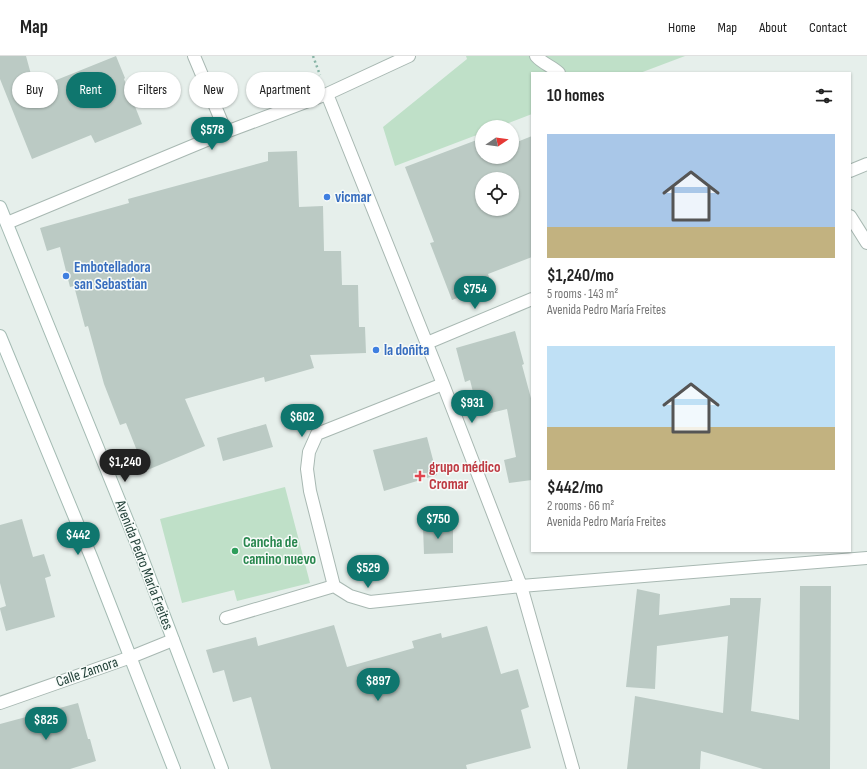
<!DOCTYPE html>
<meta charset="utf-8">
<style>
:root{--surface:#fff;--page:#f6f6f6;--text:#222;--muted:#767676;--line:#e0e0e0;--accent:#0f766e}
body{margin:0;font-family:"Sofia Sans Condensed",sans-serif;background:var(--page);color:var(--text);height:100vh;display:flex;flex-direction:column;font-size:15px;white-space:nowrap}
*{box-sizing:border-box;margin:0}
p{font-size:13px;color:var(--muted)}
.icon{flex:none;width:22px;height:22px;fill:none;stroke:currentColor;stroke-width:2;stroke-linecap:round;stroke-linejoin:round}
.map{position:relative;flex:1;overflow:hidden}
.details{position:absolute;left:531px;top:16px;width:320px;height:480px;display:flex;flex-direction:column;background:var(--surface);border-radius:0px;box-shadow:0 1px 3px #0004}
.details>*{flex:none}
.top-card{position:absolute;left:12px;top:16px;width:380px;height:36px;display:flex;gap:8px}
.needle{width:26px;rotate:77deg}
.buttons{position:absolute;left:475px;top:64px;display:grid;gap:8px}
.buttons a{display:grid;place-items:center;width:44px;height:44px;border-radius:50%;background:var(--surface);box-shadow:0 1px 3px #0004;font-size:20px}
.price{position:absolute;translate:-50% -34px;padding:0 9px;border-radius:14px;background:var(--accent);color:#fff;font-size:13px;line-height:26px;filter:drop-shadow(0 1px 2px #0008)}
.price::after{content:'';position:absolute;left:50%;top:24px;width:12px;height:9px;margin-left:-6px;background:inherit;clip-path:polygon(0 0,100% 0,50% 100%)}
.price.active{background:#222;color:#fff}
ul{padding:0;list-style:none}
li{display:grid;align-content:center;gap:8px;height:212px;padding:0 16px}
li span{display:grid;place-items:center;height:124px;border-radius:0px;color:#555}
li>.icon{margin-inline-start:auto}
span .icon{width:72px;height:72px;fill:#fffc;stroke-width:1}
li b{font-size:17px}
h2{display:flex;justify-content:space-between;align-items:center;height:48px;padding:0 16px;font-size:17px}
.pill{padding:0 14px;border-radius:18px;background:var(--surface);box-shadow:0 1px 3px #0004;font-size:14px;line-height:36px}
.pill.active{background:var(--accent);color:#fff}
header{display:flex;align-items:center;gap:24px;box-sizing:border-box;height:56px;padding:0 20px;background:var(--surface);border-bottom:1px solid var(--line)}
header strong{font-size:19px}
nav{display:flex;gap:22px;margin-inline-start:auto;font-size:14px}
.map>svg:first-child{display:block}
.green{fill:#bfe0c8}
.building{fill:#bbcac4;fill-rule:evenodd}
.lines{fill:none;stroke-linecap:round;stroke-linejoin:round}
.lane-casing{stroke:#a8b8b2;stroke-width:14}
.street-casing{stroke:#a8b8b2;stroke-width:14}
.secondary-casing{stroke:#a4bbb3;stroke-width:14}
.path{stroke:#86b3a5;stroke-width:2.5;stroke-dasharray:2 3;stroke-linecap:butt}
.lane{stroke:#fff;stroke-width:12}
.street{stroke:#fff;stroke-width:12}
.secondary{stroke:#fff;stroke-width:12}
.shop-dot{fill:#3f7fe0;stroke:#f7fbf9;stroke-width:1.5}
.health-dot{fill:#e0444e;stroke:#f7fbf9;stroke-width:1.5}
.leisure-dot{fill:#2e9e5b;stroke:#f7fbf9;stroke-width:1.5}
.labels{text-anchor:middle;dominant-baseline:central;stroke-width:3;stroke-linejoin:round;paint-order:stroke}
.shop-label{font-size:15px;font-weight:bold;fill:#366cbe;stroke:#f7fbf9;text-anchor:start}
.health-label{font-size:15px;font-weight:bold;fill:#be3a42;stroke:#f7fbf9;text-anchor:start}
.leisure-label{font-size:15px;font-weight:bold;fill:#27864d;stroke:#f7fbf9;text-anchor:start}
.street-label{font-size:15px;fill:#24423a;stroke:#f7fbf9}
</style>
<header>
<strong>Map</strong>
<nav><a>Home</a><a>Map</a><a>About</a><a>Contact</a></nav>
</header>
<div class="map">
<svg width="867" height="713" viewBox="0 0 867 713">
<rect width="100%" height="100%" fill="#e6efeb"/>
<!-- green -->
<path class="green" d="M 466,0 L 685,0 L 640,17 L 532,17 L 532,58 L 498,71 L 482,71 L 482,77 L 395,110 L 383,71 L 467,3 Z
M 285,431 L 310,527 L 237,545 L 234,534 L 182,547 L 160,463 Z"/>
<!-- building -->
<path class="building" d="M 0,0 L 26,0 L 32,22 L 35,20 L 39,31 L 116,0 L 125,22 L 124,23 L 142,68 L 95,87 L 91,79 L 32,103 L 0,23 Z
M 532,80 L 532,201 L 488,218 L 492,229 L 452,244 L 430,187 L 434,186 L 405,111 L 482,82 L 482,101 L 512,101 L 512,88 ZM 482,123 L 512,123 L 512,153 L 482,153 Z
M 297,95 L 299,151 L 323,150 L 324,195 L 341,195 L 342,229 L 358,229 L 359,271 L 365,271 L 366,297 L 310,299 L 314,312 L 265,326 L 264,321 L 185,343 L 205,390 L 145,415 L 126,367 L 120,369 L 104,328 L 88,270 L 85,271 L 74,230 L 70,231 L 60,191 L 47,195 L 40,172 L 129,147 L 128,143 L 268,105 L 268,96 Z
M 515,275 L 524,308 L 522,309 L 532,346 L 532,424 L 509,427 L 504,404 L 516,401 L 507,353 L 479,360 L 470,324 L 465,326 L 456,292 Z
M 266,368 L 273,391 L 223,405 L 217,382 Z
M 427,381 L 437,419 L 384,435 L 373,394 Z
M 22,463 L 33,501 L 44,498 L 51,520 L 45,522 L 55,561 L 6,575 L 0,553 L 0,552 L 6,550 L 0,527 L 0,469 Z
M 453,470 L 453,497 L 424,498 L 423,471 Z
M 800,530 L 831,530 L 830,713 L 763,713 L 701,695 L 700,713 L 627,713 L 635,640 L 723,657 L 728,580 L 657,590 L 655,633 L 626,631 L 637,533 L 660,538 L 659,559 L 730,549 L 730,542 L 761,542 L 751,655 L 799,664 Z
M 334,569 L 347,611 L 414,592 L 412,585 L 441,577 L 442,582 L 487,570 L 501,618 L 518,613 L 529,651 L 521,654 L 531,692 L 466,709 L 467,713 L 271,713 L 251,641 L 233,646 L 224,614 L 213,617 L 206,594 L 256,581 L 258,590 Z
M 78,647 L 88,683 L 90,683 L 96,705 L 70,713 L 0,713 L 0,668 Z"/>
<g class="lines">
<defs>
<path id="lane" d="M 536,0 C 543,8 552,10 559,17"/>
<path id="street" d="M 194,0 L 226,76
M 327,38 L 443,328 L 521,530 L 573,713
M 850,115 L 867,108
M 850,160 L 867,187
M 7,167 L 226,76 L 327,38 L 409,0
M 427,287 L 532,243
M 334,530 L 310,435 L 307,413 L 309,396 L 317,378 L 443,328
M 226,562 L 334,530 L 350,540 L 370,546 L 521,530 L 867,502
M 0,647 L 131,601 L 173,584"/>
<path id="secondary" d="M 0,151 L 138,491 L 222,713
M 0,280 L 92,503 L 174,713"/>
</defs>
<!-- lane casing -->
<use href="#lane" class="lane-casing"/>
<!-- street casing -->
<use href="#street" class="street-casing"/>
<!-- secondary casing -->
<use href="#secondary" class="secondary-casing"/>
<!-- path -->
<path class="path" d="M 313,0 L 320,19"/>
<!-- lane -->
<use href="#lane" class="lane"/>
<!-- street -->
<use href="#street" class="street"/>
<!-- secondary -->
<use href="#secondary" class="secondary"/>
</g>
<!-- markers -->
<g class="shop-dot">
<circle cx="327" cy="141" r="4"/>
<circle cx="66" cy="220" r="4"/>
<circle cx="376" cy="294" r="4"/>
</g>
<path class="health-dot" d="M418 414h4v4h4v4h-4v4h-4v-4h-4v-4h4z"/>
<circle class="leisure-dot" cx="235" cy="495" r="4"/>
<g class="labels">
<!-- shop labels -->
<g class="shop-label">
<text x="335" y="141">vicmar</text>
<text x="74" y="211">Embotelladora<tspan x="74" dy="17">san Sebastian</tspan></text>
<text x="384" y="294">la doñita</text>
</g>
<!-- health labels -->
<g class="health-label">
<text x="429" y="411">grupo médico<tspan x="429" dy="17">Cromar</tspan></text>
</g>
<!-- leisure labels -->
<g class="leisure-label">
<text x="243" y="486">Cancha de<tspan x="243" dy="17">camino nuevo</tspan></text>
</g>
<!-- street labels -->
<g class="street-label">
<text transform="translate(144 509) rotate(69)">Avenida Pedro María Freites</text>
<text transform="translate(87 616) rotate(-19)">Calle Zamora</text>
</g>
</g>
</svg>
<div class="buttons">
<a><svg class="needle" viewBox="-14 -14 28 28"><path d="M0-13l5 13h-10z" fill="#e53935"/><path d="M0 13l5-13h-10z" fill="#767676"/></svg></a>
<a><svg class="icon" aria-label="locate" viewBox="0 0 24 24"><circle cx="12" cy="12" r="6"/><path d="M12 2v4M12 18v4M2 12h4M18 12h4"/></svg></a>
</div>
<b class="price" style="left:212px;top:95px">$578</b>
<b class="price" style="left:475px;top:254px">$754</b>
<b class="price" style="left:472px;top:368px">$931</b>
<b class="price" style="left:302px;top:382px">$602</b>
<b class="price active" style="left:125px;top:427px">$1,240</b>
<b class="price" style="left:438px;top:484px">$750</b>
<b class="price" style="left:78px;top:500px">$442</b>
<b class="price" style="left:368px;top:533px">$529</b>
<b class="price" style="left:378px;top:646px">$897</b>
<b class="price" style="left:46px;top:685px">$825</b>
<div class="top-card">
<a class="pill">Buy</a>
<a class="pill active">Rent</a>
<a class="pill">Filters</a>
<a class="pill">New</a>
<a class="pill">Apartment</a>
</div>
<section class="details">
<h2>10 homes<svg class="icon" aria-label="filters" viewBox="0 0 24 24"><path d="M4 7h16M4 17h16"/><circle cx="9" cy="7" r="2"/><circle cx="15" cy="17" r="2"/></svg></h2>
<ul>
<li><span style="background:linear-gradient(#a9c7e8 75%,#c2b280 0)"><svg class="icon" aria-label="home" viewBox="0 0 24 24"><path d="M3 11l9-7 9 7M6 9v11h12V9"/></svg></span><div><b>$1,240/mo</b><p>5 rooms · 143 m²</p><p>Avenida Pedro María Freites</p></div></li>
<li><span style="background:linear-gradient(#bfe0f5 65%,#c2b280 0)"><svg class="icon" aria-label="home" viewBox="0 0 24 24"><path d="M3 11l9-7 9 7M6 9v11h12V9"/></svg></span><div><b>$442/mo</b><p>2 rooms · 66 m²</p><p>Avenida Pedro María Freites</p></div></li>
</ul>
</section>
</div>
